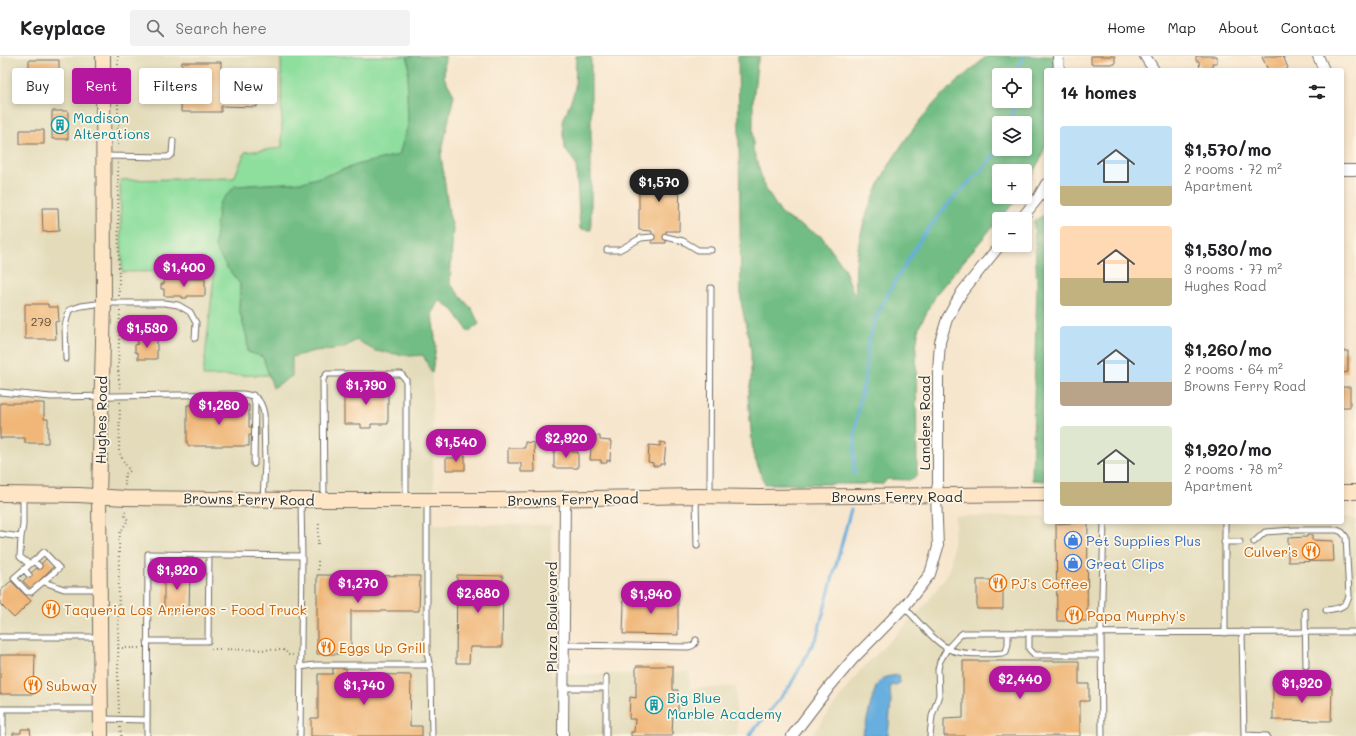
<!DOCTYPE html>
<meta charset="utf-8">
<style>
:root{--surface:#fff;--page:#f2f2f2;--text:#202124;--muted:#757577;--line:#e0e0e0;--accent:#b5179e}
body{margin:0;font-family:Mali,sans-serif;background:var(--page);color:var(--text);height:100vh;display:flex;flex-direction:column;font-size:15px;white-space:nowrap}
*{box-sizing:border-box;margin:0}
p{font-size:13px;color:var(--muted)}
.icon{flex:none;width:22px;height:22px;fill:none;stroke:currentColor;stroke-width:2;stroke-linecap:round;stroke-linejoin:round}
.map{position:relative;flex:1;overflow:hidden}
.side{position:absolute;left:1044px;top:12px;width:300px;height:456px;display:flex;flex-direction:column;background:var(--surface);border-radius:4px;box-shadow:0 2px 6px #0003}
.side>*{flex:none}
.guide{position:absolute;left:12px;top:12px;width:380px;height:36px;display:flex;gap:8px}
.fabs{position:absolute;left:992px;top:12px;display:grid;gap:8px}
.fabs a{display:grid;place-items:center;width:40px;height:40px;border-radius:4px;background:var(--surface);box-shadow:0 2px 6px #0003;font-size:20px}
.price{position:absolute;translate:-50% -34px;padding:0 9px;border-radius:14px;background:var(--accent);color:#fff;font-size:13px;line-height:26px;filter:drop-shadow(0 1px 2px #0008)}
.price::after{content:'';position:absolute;left:50%;top:24px;width:12px;height:9px;margin-left:-6px;background:inherit;clip-path:polygon(0 0,100% 0,50% 100%)}
.price.selected{background:#222;color:#fff}
ul{padding:0;list-style:none}
li{display:flex;align-items:center;gap:12px;height:100px;padding:0 16px}
li span{display:grid;place-items:center;flex:none;width:112px;height:80px;border-radius:4px;color:#555}
li>.icon{margin-inline-start:auto}
span .icon{width:48px;height:48px;fill:#fffc;stroke-width:1}
li b{font-size:17px}
h2{display:flex;justify-content:space-between;align-items:center;height:48px;padding:0 16px;font-size:17px}
.pill{padding:0 14px;border-radius:4px;background:var(--surface);box-shadow:0 2px 6px #0003;font-size:14px;line-height:36px}
.pill.selected{background:var(--accent);color:#fff}
header{display:flex;align-items:center;gap:24px;box-sizing:border-box;height:56px;padding:0 20px;background:var(--surface);border-bottom:1px solid var(--line)}
header strong{font-size:19px}
nav{display:flex;gap:22px;margin-inline-start:auto;font-size:14px}
.search{width:280px;height:36px;background:var(--page);display:flex;align-items:center;gap:10px;box-sizing:border-box;padding:0 14px;border-radius:4px;color:var(--muted);font-size:15px}
.map>svg:first-child{display:block}
.built{fill:#e3dbba}
.green{fill:#8ede9e;stroke:#5c8464}
.forest{fill:#72bd85;stroke:#4e7458;fill-rule:evenodd}
.water{fill:#67aede;stroke:#496c84}
.lines{fill:none;stroke-linecap:round;stroke-linejoin:round}
.stream{stroke:#67aede;stroke-width:3}
.building{fill:#f0b779}
.lane-casing{stroke:#726c64;stroke-width:7}
.street-casing{stroke:#726c64;stroke-width:12}
.secondary-casing{stroke:#726c64;stroke-width:16}
.path{stroke:#726c64;stroke-width:2;stroke-dasharray:1 3;stroke-linecap:butt}
.lane{stroke:#fff;stroke-width:5}
.street{stroke:#fff;stroke-width:10}
.secondary{stroke:#fee5c5;stroke-width:14}
.labels{text-anchor:middle;dominant-baseline:central;stroke-width:3.5;stroke-linejoin:round;paint-order:stroke}
.number-label{font-size:12px;fill:#5c4e3e}
.culture-label{font-size:14px;fill:#0d838f;stroke:#fcf5e5;text-anchor:start}
.street-label{font-size:14px;fill:#2b2b2b;stroke:#fcf5e5}
.shop-label{font-size:14px;fill:#366cbe;stroke:#fcf5e5;text-anchor:start}
.food-label{font-size:14px;fill:#c56008;stroke:#fcf5e5;text-anchor:start}
</style>
<header>
<strong>Keyplace</strong>
<div class="search"><svg class="icon" aria-label="search" viewBox="0 0 24 24"><circle cx="10" cy="10" r="6"/><path d="M15 15l6 6"/></svg>Search here</div>
<nav><a>Home</a><a>Map</a><a>About</a><a>Contact</a></nav>
</header>
<div class="map">
<svg width="1356" height="680" viewBox="0 0 1356 680">
<rect width="100%" height="100%" fill="#fcf5e5"/>
<filter id="ink" filterUnits="userSpaceOnUse"><feTurbulence type="fractalNoise" baseFrequency=".025" numOctaves="2"/><feDisplacementMap in="SourceGraphic" scale="8" xChannelSelector="R" yChannelSelector="G"/><feConvolveMatrix kernelMatrix="1 2 1 2 8 2 1 2 1" color-interpolation-filters="sRGB"/></filter>
<filter id="wash" filterUnits="userSpaceOnUse"><feTurbulence type="fractalNoise" baseFrequency=".012" numOctaves="4" result="noise"/><feDisplacementMap in="SourceGraphic" scale="16" xChannelSelector="R" yChannelSelector="G"/><feGaussianBlur stdDeviation="0.9" result="paint"/><feColorMatrix in="noise" values="0 0 0 0 0 0 0 0 0 0 0 0 0 0 0 0 0 1.4 0 .05"/><feComposite in="paint" operator="in"/></filter>
<g filter="url(#wash)">
<rect width="100%" height="100%" fill="#f7e6ce"/>
<!-- built -->
<path class="built" d="M 3,0 L 281,0 L 282,92 L 245,96 L 234,122 L 121,124 L 122,216 L 209,215 L 214,220 L 203,320 L 269,319 L 273,331 L 292,301 L 314,295 L 343,292 L 358,284 L 375,295 L 410,300 L 423,299 L 432,317 L 434,468 L 551,469 L 551,619 L 690,616 L 690,632 L 736,631 L 737,680 L 0,680 L 0,214 Z
M 1342,459 L 1353,463 L 1356,465 L 1356,680 L 811,680 L 859,616 L 926,548 L 950,514 L 956,461 L 1046,460 L 1046,466 L 1342,466 Z"/>
<!-- green -->
<path class="green" d="M 281,0 L 407,0 L 409,7 L 407,33 L 408,69 L 399,99 L 360,108 L 330,118 L 303,126 L 235,130 L 226,210 L 240,228 L 239,253 L 247,282 L 248,296 L 263,301 L 269,319 L 203,320 L 214,220 L 209,215 L 122,216 L 120,124 L 234,122 L 245,96 L 282,92 Z"/>
<!-- forest -->
<path class="forest" d="M 407,0 L 445,0 L 444,21 L 454,39 L 441,99 L 449,158 L 453,172 L 450,227 L 460,240 L 472,253 L 479,268 L 469,276 L 453,254 L 439,244 L 432,257 L 436,290 L 432,317 L 423,299 L 410,300 L 375,295 L 357,284 L 343,292 L 314,295 L 292,301 L 292,320 L 273,332 L 263,301 L 248,296 L 247,282 L 239,253 L 240,228 L 226,210 L 215,192 L 216,171 L 219,147 L 235,130 L 303,126 L 330,118 L 360,108 L 399,99 L 408,69 L 407,33 L 409,7 Z
M 576,0 L 591,0 L 591,174 L 580,173 L 576,108 L 565,93 L 563,65 L 575,34 Z
M 738,0 L 760,0 L 757,8 L 753,45 L 753,93 L 765,132 L 782,159 L 822,181 L 844,212 L 854,238 L 856,237 C 850,168 888,100 932,50 C 948,32 969,16 987,0 L 1054,0 L 1054,14 L 1046,14 L 1046,88 L 1041,102 L 1025,131 L 1025,115 L 999,115 L 999,141 L 1019,141 L 989,175 L 937,237 L 919,271 L 916,291 L 917,420 L 909,424 L 887,423 L 883,428 L 765,428 L 753,398 L 748,340 L 751,324 L 751,294 L 741,246 ZM 999,19 L 1025,19 L 1025,45 L 999,45 ZM 999,67 L 1025,67 L 1025,93 L 999,93 Z
M 1046,158 L 1046,425 L 1032,424 L 1037,228 L 1034,165 Z"/>
<!-- water -->
<path class="water" d="M 898,619 L 899,627 L 896,629 L 892,628 L 890,632 L 891,645 L 888,680 L 861,680 C 869,668 871,629 883,622 C 887,620 893,620 898,619 Z"/>
<g class="lines">
<!-- stream -->
<path class="stream" d="M 1018,19 L 1018,10 L 1024,0
M 1011,67 L 1015,45
M 854,418 L 855,377 L 858,354 L 865,321 L 868,289 L 875,263 L 893,229 L 922,181 L 949,147 L 984,111 L 999,93
M 749,680 L 790,630 L 817,580 L 851,453"/>
</g>
<g id="blocks">
<!-- building -->
<path class="building" d="M 1091,0 L 1115,0 L 1115,8 L 1091,8 Z
M 1196,0 L 1217,0 L 1217,7 L 1212,7 L 1213,14 L 1200,14 L 1199,5 L 1196,5 Z
M 1265,0 L 1283,0 L 1288,12 L 1285,14 L 1268,14 L 1262,1 Z
M 29,4 L 59,4 L 59,25 L 29,25 Z
M 182,6 L 221,6 L 221,16 L 258,16 L 257,51 L 221,50 L 221,56 L 181,56 Z
M 52,55 L 68,55 L 68,83 L 52,83 Z
M 20,74 L 44,74 L 44,88 L 20,88 Z
M 639,115 L 680,115 L 679,175 L 666,175 L 666,187 L 652,187 L 652,175 L 639,174 Z
M 42,152 L 58,152 L 59,175 L 43,176 Z
M 164,223 L 205,223 L 205,240 L 187,240 L 187,242 L 182,242 L 182,240 L 164,240 L 164,233 L 161,233 L 161,228 L 164,228 Z
M 25,248 L 48,248 L 48,251 L 58,251 L 59,265 L 55,266 L 56,283 L 25,283 Z
M 137,282 L 157,283 L 157,303 L 138,303 L 138,297 L 135,296 L 135,289 L 138,288 Z
M 1342,295 L 1348,295 L 1348,316 L 1342,317 Z
M 344,331 L 388,331 L 388,368 L 371,368 L 371,372 L 361,372 L 361,368 L 344,368 Z
M 1342,331 L 1350,331 L 1350,351 L 1342,351 Z
M 0,347 L 44,347 L 44,363 L 48,363 L 48,387 L 25,387 L 25,382 L 0,382 Z
M 187,349 L 249,349 L 249,371 L 259,372 L 259,379 L 249,379 L 249,390 L 189,390 L 187,387 Z
M 594,380 L 600,380 L 600,384 L 611,385 L 610,405 L 607,404 L 607,407 L 601,407 L 601,404 L 590,404 L 591,391 L 593,391 Z
M 525,386 L 534,387 L 535,416 L 521,416 L 521,407 L 508,407 L 508,392 L 525,392 Z
M 660,386 L 666,387 L 664,408 L 660,408 L 660,410 L 653,410 L 653,407 L 648,406 L 649,389 L 660,390 Z
M 556,392 L 572,392 L 572,396 L 578,396 L 578,412 L 554,412 L 554,396 L 556,396 Z
M 457,399 L 465,399 L 465,414 L 446,414 L 446,402 L 457,402 Z
M 1088,466 L 1087,565 L 1057,565 L 1056,468 Z
M 1307,479 L 1312,479 L 1312,484 L 1333,485 L 1334,505 L 1288,506 L 1288,482 L 1307,481 Z
M 47,502 L 55,509 L 31,533 L 23,525 Z
M 164,513 L 190,513 L 189,557 L 164,557 Z
M 317,519 L 420,520 L 419,555 L 351,555 L 351,598 L 317,598 Z
M 457,519 L 503,520 L 502,591 L 470,591 L 469,607 L 456,607 Z
M 977,524 L 1003,524 L 1003,553 L 977,553 Z
M 11,525 L 31,545 L 14,562 L 0,548 L 0,535 Z
M 630,539 L 678,539 L 678,579 L 623,578 L 624,547 L 622,546 Z
M 0,599 L 35,599 L 34,638 L 0,638 Z
M 963,605 L 1079,605 L 1079,628 L 1089,628 L 1089,645 L 1080,645 L 1080,680 L 944,680 L 944,663 L 963,662 Z
M 636,610 L 673,610 L 673,634 L 678,634 L 678,656 L 673,656 L 672,680 L 631,680 L 631,676 L 634,676 L 635,663 L 629,663 L 630,641 L 636,642 Z
M 333,612 L 346,612 L 346,618 L 411,619 L 410,670 L 422,670 L 422,680 L 311,680 L 311,662 L 318,662 L 318,618 L 333,618 Z
M 1273,632 L 1332,632 L 1331,665 L 1273,664 Z
M 21,673 L 30,673 L 31,680 L 13,680 L 13,677 L 21,677 Z"/>
</g>
</g>
<g filter="url(#ink)">
<use href="#blocks" fill-opacity="0" stroke="#726c64" stroke-width="1"/>
<g class="lines">
<defs>
<path id="lane" d="M 104,100 L 168,101 L 172,98 L 173,85
M 666,181 L 683,185 L 698,194 L 711,194
M 607,194 L 619,194 L 641,182 L 652,181
M 66,303 L 65,270 L 69,254 L 81,250 L 104,247 L 165,247 L 178,249 L 190,256 L 196,267 L 195,282
M 0,336 L 51,341 L 243,338 C 257,340 261,343 264,358 L 265,408 L 263,443
M 253,339 L 255,348 L 254,408
M 710,439 L 711,232
M 696,441 L 697,490
M 324,443 L 323,323 L 327,318 L 401,318 L 406,324 L 406,443
M 427,446 L 427,597 L 431,617 L 432,680
M 0,478 L 21,481 L 20,501 L 29,508
M 21,481 L 23,469 L 23,440
M 1224,486 L 1240,486
M 1254,486 L 1265,476 L 1294,474 L 1337,474 L 1342,476 L 1346,481 L 1349,540 C 1347,552 1336,553 1326,554
M 44,496 L 59,512 L 31,536 L 27,536 L 14,522 Z
M 34,505 L 39,510
M 24,513 L 29,519
M 44,526 L 64,533 L 99,533
M 904,551 C 918,564 930,582 947,592 C 959,600 989,598 1003,597 L 1006,596 L 1008,588 L 1008,577
M 1305,555 L 1306,610
M 1242,576 L 1244,680
M 1029,577 L 1029,593 L 1035,599 L 1101,599
M 1225,577 L 1225,466
M 0,581 L 99,581
M 147,585 L 208,585 L 209,499
M 565,589 L 688,591 C 693,590 695,589 696,584
M 300,611 L 315,609 L 430,609
M 564,632 L 606,632
M 0,653 L 99,653
M 3,653 L 3,680
M 102,663 L 147,664
M 1244,679 L 1267,680
M 147,680 L 148,498 L 302,500
M 300,680 L 302,500 L 301,445
M 606,680 L 606,621
M 930,680 L 932,660 L 939,639 L 938,613 L 940,605 L 947,593 L 958,581 L 963,577 L 1356,576
M 1102,680 L 1101,577 L 1104,466"/>
<path id="street" d="M 1058,0 L 1059,14
M 1145,0 L 1154,14
M 1318,0 L 1324,14
M 1342,114 L 1356,114
M 1021,163 L 1038,142 L 1046,128
M 563,680 L 565,442
M 792,680 L 830,630 L 853,603 L 904,551 L 930,518 L 938,491 L 936,439 L 938,428 L 938,316 L 940,286 L 947,263 L 962,236 L 1000,189"/>
<path id="secondary" d="M 1342,436 L 1356,436
M 0,438 L 79,439 L 125,442 L 301,444 L 496,444 L 696,440 L 758,441 L 1046,438
M 101,680 L 99,440 L 104,247 L 103,0"/>
</defs>
<!-- lane casing -->
<use href="#lane" class="lane-casing"/>
<!-- street casing -->
<use href="#street" class="street-casing"/>
<!-- secondary casing -->
<use href="#secondary" class="secondary-casing"/>
<!-- path -->
<path class="path" d="M 118,0 L 118,92
M 118,107 L 119,240
M 120,255 L 118,312 L 120,332
M 120,346 L 119,395 L 123,405 L 130,415 L 125,418 L 125,431
M 318,489 L 319,465
M 318,514 L 318,502
M 118,592 L 141,592
M 211,593 L 285,594 L 288,599 L 293,599
M 119,657 L 118,626 L 119,491 L 120,477 L 128,464 L 125,461 L 125,453
M 120,671 L 121,680"/>
<!-- lane -->
<use href="#lane" class="lane"/>
<!-- street -->
<use href="#street" class="street"/>
<!-- secondary -->
<use href="#secondary" class="secondary"/>
</g>
</g>
<!-- icons -->
<defs>
<symbol id="building-ring" viewBox="-11 -11 22 22"><circle r="9.5" fill="#fcf5e5" stroke="#0f9aa8" stroke-width="1.5"/><path d="M-4-6H4V6H1V3H-1V6H-4ZM-2.5-4.3h1.7v1.8h-1.7ZM.8-4.3h1.7v1.8H.8ZM-2.5-1h1.7V.8h-1.7ZM.8-1h1.7V.8H.8Z" fill="#0f9aa8"/></symbol>
<symbol id="shop-ring" viewBox="-11 -11 22 22"><circle r="9.5" fill="#fcf5e5" stroke="#3f7fe0" stroke-width="1.5"/><path d="M-5-2.5h2.3a2.7 3.5 0 0 1 5.4 0H5L5.5 6h-11ZM-1.5-2.5h3a1.5 2.3 0 0 0-3 0Z" fill="#3f7fe0"/></symbol>
<symbol id="restaurant-ring" viewBox="-11 -11 22 22"><circle r="9.5" fill="#fcf5e5" stroke="#e8710a" stroke-width="1.5"/><path d="M-5-6h1v4h1v-4h1v4h1v-4h1v5L-1.5 .5V6h-2V.5L-5-1ZM5-6V6H3V1.5H1.5Q1.5-4 5-6Z" fill="#e8710a"/></symbol>
</defs>
<g fill-rule="evenodd">
<use href="#building-ring" x="50" y="59" width="20" height="20"/>
<use href="#shop-ring" x="1063" y="474" width="20" height="20"/>
<use href="#restaurant-ring" x="1301" y="485" width="20" height="20"/>
<use href="#shop-ring" x="1063" y="497" width="20" height="20"/>
<use href="#restaurant-ring" x="988" y="517" width="20" height="20"/>
<use href="#restaurant-ring" x="41" y="543" width="20" height="20"/>
<use href="#restaurant-ring" x="1064" y="549" width="20" height="20"/>
<use href="#restaurant-ring" x="316" y="581" width="20" height="20"/>
<use href="#restaurant-ring" x="23" y="619" width="20" height="20"/>
<use href="#building-ring" x="644" y="639" width="20" height="20"/>
</g>
<g class="labels">
<!-- number labels -->
<g class="number-label">
<text x="41" y="265">279</text>
</g>
<!-- culture labels -->
<g class="culture-label">
<text x="73" y="61">Madison<tspan x="73" dy="16">Alterations</tspan></text>
<text x="667" y="641">Big Blue<tspan x="667" dy="16">Marble Academy</tspan></text>
</g>
<!-- street labels -->
<g class="street-label">
<text transform="translate(101 364) rotate(-89)">Hughes Road</text>
<text transform="translate(924 367) rotate(-90)">Landers Road</text>
<text x="897" y="440">Browns Ferry Road</text>
<text transform="translate(249 443) rotate(1)">Browns Ferry Road</text>
<text transform="translate(573 443) rotate(-1)">Browns Ferry Road</text>
<text transform="translate(551 561) rotate(-90)">Plaza Boulevard</text>
</g>
<!-- shop labels -->
<g class="shop-label">
<text x="1086" y="484">Pet Supplies Plus</text>
<text x="1086" y="507">Great Clips</text>
</g>
<!-- food labels -->
<g class="food-label">
<text x="1298" y="495" text-anchor="end">Culver's</text>
<text x="1011" y="527">PJ's Coffee</text>
<text x="64" y="553">Taqueria Los Arrieros - Food Truck</text>
<text x="1087" y="559">Papa Murphy's</text>
<text x="339" y="591">Eggs Up Grill</text>
<text x="46" y="629">Subway</text>
</g>
</g>
</svg>
<div class="fabs">
<a><svg class="icon" aria-label="locate" viewBox="0 0 24 24"><circle cx="12" cy="12" r="6"/><path d="M12 2v4M12 18v4M2 12h4M18 12h4"/></svg></a>
<a><svg class="icon" aria-label="layers" viewBox="0 0 24 24"><path d="M12 4l9 5-9 5-9-5zM3 14l9 5 9-5"/></svg></a>
<a>+</a>
<a>−</a>
</div>
<b class="price selected" style="left:659px;top:147px">$1,570</b>
<b class="price" style="left:184px;top:232px">$1,400</b>
<b class="price" style="left:147px;top:293px">$1,530</b>
<b class="price" style="left:366px;top:350px">$1,790</b>
<b class="price" style="left:219px;top:370px">$1,260</b>
<b class="price" style="left:566px;top:403px">$2,920</b>
<b class="price" style="left:456px;top:407px">$1,540</b>
<b class="price" style="left:177px;top:535px">$1,920</b>
<b class="price" style="left:358px;top:548px">$1,270</b>
<b class="price" style="left:478px;top:558px">$2,680</b>
<b class="price" style="left:651px;top:559px">$1,940</b>
<b class="price" style="left:1020px;top:644px">$2,440</b>
<b class="price" style="left:1302px;top:648px">$1,920</b>
<b class="price" style="left:364px;top:650px">$1,740</b>
<div class="guide">
<a class="pill">Buy</a>
<a class="pill selected">Rent</a>
<a class="pill">Filters</a>
<a class="pill">New</a>
</div>
<section class="side">
<h2>14 homes<svg class="icon" aria-label="filters" viewBox="0 0 24 24"><path d="M4 7h16M4 17h16"/><circle cx="9" cy="7" r="2"/><circle cx="15" cy="17" r="2"/></svg></h2>
<ul>
<li><span style="background:linear-gradient(#bfe0f5 75%,#c2b280 0)"><svg class="icon" aria-label="home" viewBox="0 0 24 24"><path d="M3 11l9-7 9 7M6 9v11h12V9"/></svg></span><div><b>$1,570/mo</b><p>2 rooms · 72 m²</p><p>Apartment</p></div></li>
<li><span style="background:linear-gradient(#ffd9b3 65%,#c2b280 0)"><svg class="icon" aria-label="home" viewBox="0 0 24 24"><path d="M3 11l9-7 9 7M6 9v11h12V9"/></svg></span><div><b>$1,530/mo</b><p>3 rooms · 77 m²</p><p>Hughes Road</p></div></li>
<li><span style="background:linear-gradient(#bfe0f5 70%,#b9a48a 0)"><svg class="icon" aria-label="home" viewBox="0 0 24 24"><path d="M3 11l9-7 9 7M6 9v11h12V9"/></svg></span><div><b>$1,260/mo</b><p>2 rooms · 64 m²</p><p>Browns Ferry Road</p></div></li>
<li><span style="background:linear-gradient(#dfe7d0 70%,#c2b280 0)"><svg class="icon" aria-label="home" viewBox="0 0 24 24"><path d="M3 11l9-7 9 7M6 9v11h12V9"/></svg></span><div><b>$1,920/mo</b><p>2 rooms · 78 m²</p><p>Apartment</p></div></li>
</ul>
</section>
</div>
